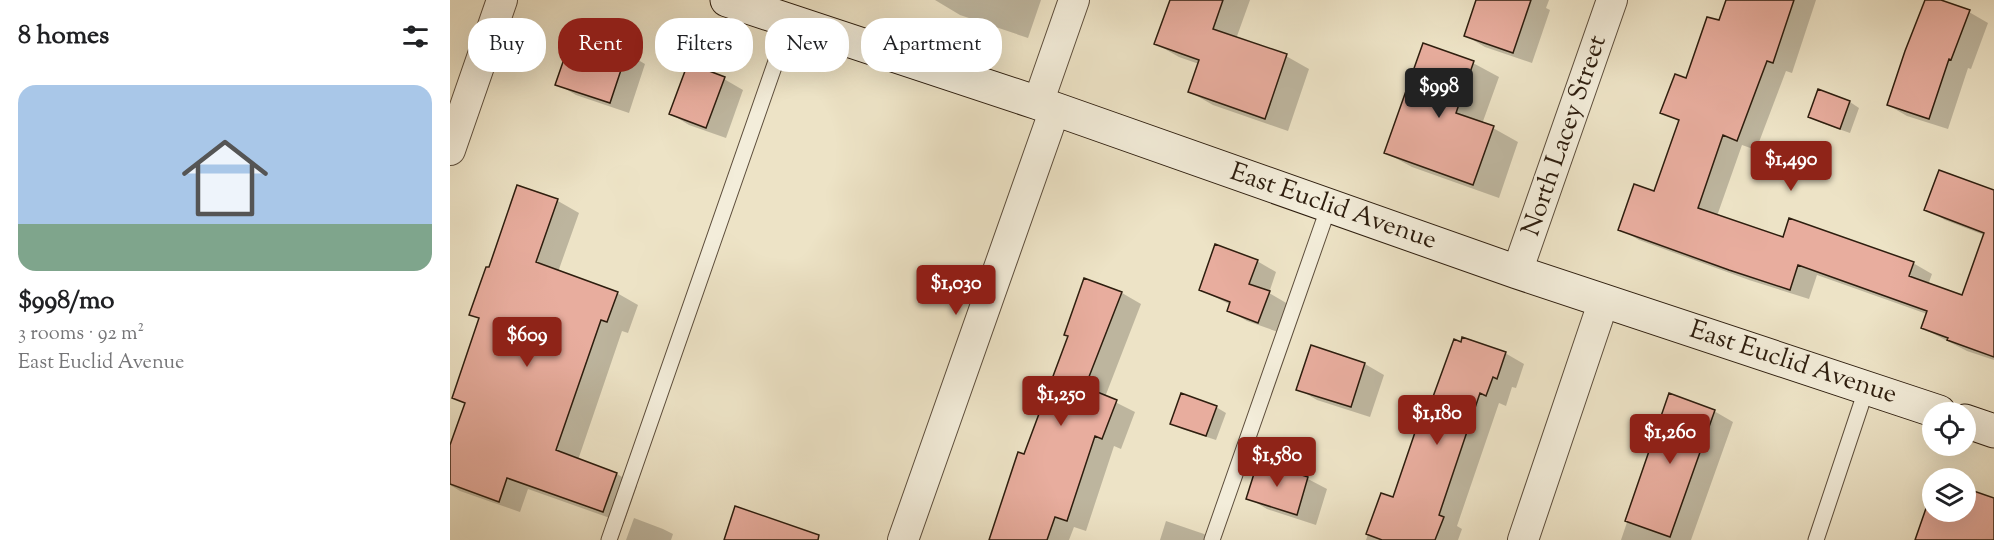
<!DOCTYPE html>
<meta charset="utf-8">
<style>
:root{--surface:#fff;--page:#f2f2f2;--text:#202124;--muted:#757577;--accent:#8f2418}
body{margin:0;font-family:"Sorts Mill Goudy",serif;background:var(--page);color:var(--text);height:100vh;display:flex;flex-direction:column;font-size:22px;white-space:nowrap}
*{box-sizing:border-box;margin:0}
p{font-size:20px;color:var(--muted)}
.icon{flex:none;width:33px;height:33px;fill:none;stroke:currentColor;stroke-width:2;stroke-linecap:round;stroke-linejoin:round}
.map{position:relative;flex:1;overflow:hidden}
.side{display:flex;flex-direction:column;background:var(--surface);width:450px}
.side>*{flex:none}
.top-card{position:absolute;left:18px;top:18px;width:570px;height:54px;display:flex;gap:12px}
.tools{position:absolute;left:1472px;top:402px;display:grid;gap:12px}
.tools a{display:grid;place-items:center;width:54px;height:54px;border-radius:50%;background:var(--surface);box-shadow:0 6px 24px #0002;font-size:30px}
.price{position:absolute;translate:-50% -51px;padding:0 14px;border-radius:6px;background:var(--accent);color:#fff;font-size:20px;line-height:39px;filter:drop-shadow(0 2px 3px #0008)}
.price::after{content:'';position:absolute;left:50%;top:36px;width:18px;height:14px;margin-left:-9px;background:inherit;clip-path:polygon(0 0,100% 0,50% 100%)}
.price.active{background:#222;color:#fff}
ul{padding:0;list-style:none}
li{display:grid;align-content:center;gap:12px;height:318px;padding:0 18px}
li span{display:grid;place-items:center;height:186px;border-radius:18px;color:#555}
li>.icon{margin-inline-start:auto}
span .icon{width:108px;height:108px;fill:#fffc;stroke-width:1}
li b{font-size:26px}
h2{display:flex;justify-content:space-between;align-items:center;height:72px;padding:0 18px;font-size:26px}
.tag{padding:0 21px;border-radius:24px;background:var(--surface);box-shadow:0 6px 24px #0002;font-size:21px;line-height:54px}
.tag.active{background:var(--accent);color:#fff}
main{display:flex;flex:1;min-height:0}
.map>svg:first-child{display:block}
.shadow{fill:#0003}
.building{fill:#e8ad9e;stroke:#2d1d0e;stroke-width:1.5}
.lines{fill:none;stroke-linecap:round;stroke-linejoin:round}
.lane-casing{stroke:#5d4e3c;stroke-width:17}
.street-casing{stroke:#5d4e3c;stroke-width:32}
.secondary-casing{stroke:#2d1d0e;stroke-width:35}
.lane{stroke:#f3edda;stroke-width:15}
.street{stroke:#f3edda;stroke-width:30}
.secondary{stroke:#f3edda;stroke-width:33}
.labels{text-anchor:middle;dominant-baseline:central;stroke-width:5;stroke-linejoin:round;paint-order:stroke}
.street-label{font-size:26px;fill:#2d1d0e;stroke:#f3edda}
</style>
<main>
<section class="side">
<h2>8 homes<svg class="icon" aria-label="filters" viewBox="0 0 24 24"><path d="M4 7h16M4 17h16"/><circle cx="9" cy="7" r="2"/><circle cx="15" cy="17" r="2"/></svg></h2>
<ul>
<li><span style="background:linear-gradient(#a9c7e8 75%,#7fa58c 0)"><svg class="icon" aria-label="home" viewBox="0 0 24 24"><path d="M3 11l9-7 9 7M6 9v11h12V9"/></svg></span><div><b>$998/mo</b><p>3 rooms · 92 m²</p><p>East Euclid Avenue</p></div></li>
</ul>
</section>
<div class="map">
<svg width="1544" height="540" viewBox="0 0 1544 540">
<rect width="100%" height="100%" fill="#ede3c6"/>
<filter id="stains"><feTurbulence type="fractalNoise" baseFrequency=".00333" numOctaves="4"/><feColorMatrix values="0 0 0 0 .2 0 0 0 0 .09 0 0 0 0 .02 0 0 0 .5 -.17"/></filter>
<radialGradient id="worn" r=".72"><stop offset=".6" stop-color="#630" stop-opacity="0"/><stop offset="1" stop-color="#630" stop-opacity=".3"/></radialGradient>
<!-- shadow -->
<path class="shadow" d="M 485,0 L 591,0 L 578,38 L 510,15 Z
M 721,0 L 800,0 L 786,39 L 836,56 L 859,69 L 838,131 L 763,105 L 740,92 L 749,64 L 729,57 L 706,44 Z
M 1028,0 L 1099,0 L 1096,8 L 1100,10 L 1082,63 L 1035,47 L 1016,36 Z
M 1277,0 L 1366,0 L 1342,73 L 1336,71 L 1306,150 L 1292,145 L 1267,216 L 1334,239 L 1463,263 L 1482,274 L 1478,285 L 1513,297 L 1534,235 L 1495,220 L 1476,209 L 1544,192 L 1544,360 L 1517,351 L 1472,328 L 1477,314 L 1367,275 L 1359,299 L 1299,280 L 1189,240 L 1170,229 L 1205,193 L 1230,122 L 1212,112 L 1237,80 L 1270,22 Z
M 1476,0 L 1487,0 L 1519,12 L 1538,23 L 1521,69 L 1518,68 L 1498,129 L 1457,116 L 1438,105 Z
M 176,53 L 195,64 L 179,113 L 126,95 L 107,84 Z
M 1023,63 L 1049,77 L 1032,124 L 1043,128 L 1068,142 L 1049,198 L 962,167 L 936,153 Z
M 238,65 L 274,79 L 293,90 L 276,138 L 239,125 L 221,114 Z
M 1400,102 L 1409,108 L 1400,133 L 1369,122 L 1360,116 Z
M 68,187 L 108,201 L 129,213 L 108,272 L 167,293 L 188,305 L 178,333 L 172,331 L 128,460 L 167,474 L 187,486 L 174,523 L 78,489 L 70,512 L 10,491 L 0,485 L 0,449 L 16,404 L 4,397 L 30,319 L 21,314 L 40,269 Z
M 807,261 L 826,272 L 819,293 L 838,304 L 828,332 L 797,321 L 778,310 L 781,305 L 751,290 Z
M 635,280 L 672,293 L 691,304 L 655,397 L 685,412 L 671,449 L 664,446 L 636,531 L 624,527 L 619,540 L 540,540 L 620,336 Z
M 862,347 L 915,364 L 934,375 L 920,417 L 867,400 L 848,389 Z
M 1055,353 L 1074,364 L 1066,388 L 1062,387 L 1056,406 L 1049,403 L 1007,526 L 1012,529 L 1008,540 L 916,540 L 932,495 L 944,499 L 981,407 Z
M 1220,395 L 1264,411 L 1283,422 L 1241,540 L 1171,540 Z
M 766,407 L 776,413 L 766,440 L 732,429 L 722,423 Z
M 809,463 L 858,479 L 877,489 L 866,525 L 817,509 L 798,498 Z
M 184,518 L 213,529 L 223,534 L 221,540 L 176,540 Z
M 716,521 L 754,534 L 763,540 L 710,540 Z"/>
<!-- building -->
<path class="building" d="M 720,0 L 773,0 L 763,29 L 837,54 L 815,119 L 738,92 L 749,60 L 704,44 Z
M 1026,0 L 1081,0 L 1063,53 L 1014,36 Z
M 1276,0 L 1344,0 L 1323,63 L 1317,61 L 1287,141 L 1273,135 L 1248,208 L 1333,237 L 1339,218 L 1464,262 L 1459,276 L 1512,295 L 1534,233 L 1474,210 L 1489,170 L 1544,190 L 1544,357 L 1497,340 L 1498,338 L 1471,328 L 1477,311 L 1348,265 L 1340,290 L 1279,270 L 1168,230 L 1184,184 L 1204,191 L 1229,120 L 1210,113 L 1225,74 L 1236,78 L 1257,17 L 1269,20 Z
M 1475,0 L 1491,0 L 1520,10 L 1501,60 L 1499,59 L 1479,119 L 1437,105 L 1455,51 Z
M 123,33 L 177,52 L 160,103 L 105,85 Z
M 973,43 L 1024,61 L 1006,113 L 1044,126 L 1023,185 L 934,153 Z
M 238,63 L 275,77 L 256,128 L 219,114 Z
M 1368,89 L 1400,101 L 1390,129 L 1358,117 Z
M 67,185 L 108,199 L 86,262 L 168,292 L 157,322 L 151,320 L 106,450 L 167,473 L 153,512 L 57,478 L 49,502 L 0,484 L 0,445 L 15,403 L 2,398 L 29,318 L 19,315 L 36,267 L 39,267 Z
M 765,244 L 808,260 L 799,284 L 820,291 L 808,323 L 777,311 L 780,302 L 749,290 Z
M 634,278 L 672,292 L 635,387 L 667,400 L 652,439 L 645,436 L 617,521 L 605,517 L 597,540 L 539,540 L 568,452 L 574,454 L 618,336 L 614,335 Z
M 1012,337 L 1056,352 L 1047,379 L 1043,377 L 1036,396 L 1030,393 L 989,515 L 994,517 L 985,540 L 932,540 L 916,534 L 931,493 L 943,497 L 975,403 L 980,405 L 1004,339 L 1011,342 Z
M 861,345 L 915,363 L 901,407 L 846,390 Z
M 731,393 L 767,406 L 756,436 L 720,424 Z
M 1219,393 L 1265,410 L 1220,537 L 1175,521 Z
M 808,461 L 858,477 L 847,515 L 796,499 Z
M 1515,488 L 1544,498 L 1544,540 L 1465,540 L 1482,491 L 1482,512 L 1515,512 Z
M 285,506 L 369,535 L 368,540 L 274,540 Z"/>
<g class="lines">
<defs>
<path id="lane" d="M 159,540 L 340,21
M 762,540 L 879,206
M 1366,540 L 1417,387"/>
<path id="street" d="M 588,103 L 624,0
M 0,150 L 52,0
M 1067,272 L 1162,0
M 453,540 L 605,109
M 1073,540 L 1154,300"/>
<path id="secondary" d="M 277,0 L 588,103 L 1067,272 L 1489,412
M 1515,421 L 1544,431"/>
</defs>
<!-- lane casing -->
<use href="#lane" class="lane-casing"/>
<!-- street casing -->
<use href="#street" class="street-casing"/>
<!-- secondary casing -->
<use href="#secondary" class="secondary-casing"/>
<!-- lane -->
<use href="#lane" class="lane"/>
<!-- street -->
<use href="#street" class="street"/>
<!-- secondary -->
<use href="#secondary" class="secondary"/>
</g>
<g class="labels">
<!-- street labels -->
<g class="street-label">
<text transform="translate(1115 136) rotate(-71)">North Lacey Street</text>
<text transform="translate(883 207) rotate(19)">East Euclid Avenue</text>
<text transform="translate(1343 363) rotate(18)">East Euclid Avenue</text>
</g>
</g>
<rect width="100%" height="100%" filter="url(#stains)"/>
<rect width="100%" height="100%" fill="url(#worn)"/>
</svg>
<div class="tools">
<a><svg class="icon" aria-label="locate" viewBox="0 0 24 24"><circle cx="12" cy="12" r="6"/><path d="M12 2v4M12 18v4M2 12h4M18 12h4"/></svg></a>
<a><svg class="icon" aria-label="layers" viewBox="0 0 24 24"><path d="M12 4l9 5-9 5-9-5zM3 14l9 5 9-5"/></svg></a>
</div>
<b class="price active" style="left:989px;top:119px">$998</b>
<b class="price" style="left:1341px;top:192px">$1,490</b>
<b class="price" style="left:506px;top:316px">$1,030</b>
<b class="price" style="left:77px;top:368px">$609</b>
<b class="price" style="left:611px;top:427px">$1,250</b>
<b class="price" style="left:987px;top:446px">$1,180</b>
<b class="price" style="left:1220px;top:465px">$1,260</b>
<b class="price" style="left:827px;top:488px">$1,580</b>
<div class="top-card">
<a class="tag">Buy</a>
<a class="tag active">Rent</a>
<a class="tag">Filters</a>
<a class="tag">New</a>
<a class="tag">Apartment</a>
</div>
</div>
</main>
